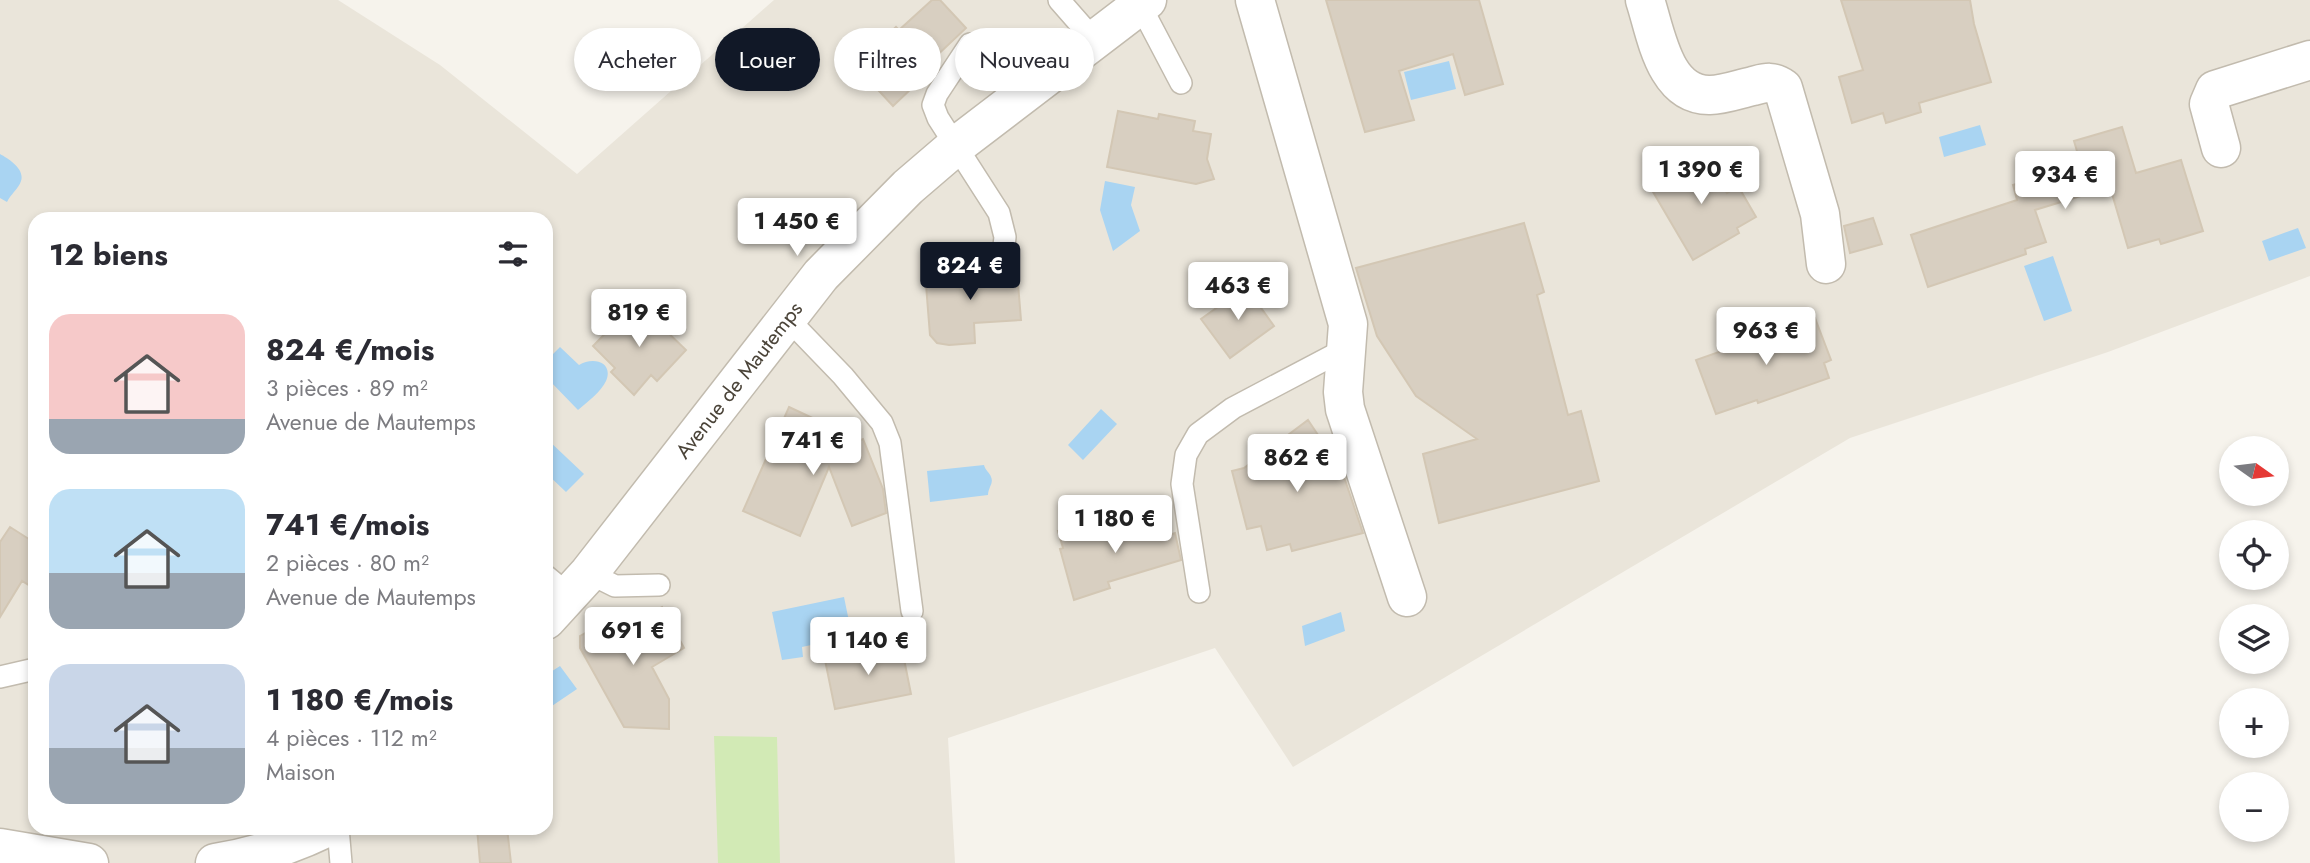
<!DOCTYPE html>
<html lang="fr">
<meta charset="utf-8">
<style>
:root{--surface:#fff;--page:#f7f7f7;--text:#2b2b33;--muted:#7c7c81;--accent:#111827}
body{margin:0;font-family:Jost,sans-serif;background:var(--page);color:var(--text);height:100vh;display:flex;flex-direction:column;font-size:26px;white-space:nowrap}
*{box-sizing:border-box;margin:0}
p{font-size:23px;color:var(--muted)}
.icon{flex:none;width:38px;height:38px;fill:none;stroke:currentColor;stroke-width:2;stroke-linecap:round;stroke-linejoin:round}
.map{position:relative;flex:1;overflow:hidden}
.sheet{position:absolute;left:28px;top:212px;width:525px;height:623px;display:flex;flex-direction:column;background:var(--surface);border-radius:21px;box-shadow:0 4px 10px #0003}
.sheet>*{flex:none}
.hud{position:absolute;left:574px;top:28px;width:665px;height:63px;display:flex;gap:14px}
.needle{width:46px;rotate:104deg}
.tools{position:absolute;left:2219px;top:436px;display:grid;gap:14px}
.tools a{display:grid;place-items:center;width:70px;height:70px;border-radius:50%;background:var(--surface);box-shadow:0 4px 10px #0003;font-size:35px}
.price{position:absolute;translate:-50% -60px;padding:0 16px;border-radius:7px;background:#fff;color:#222;font-size:23px;line-height:46px;filter:drop-shadow(0 2px 4px #0008)}
.price::after{content:'';position:absolute;left:50%;top:42px;width:21px;height:16px;margin-left:-10px;background:inherit;clip-path:polygon(0 0,100% 0,50% 100%)}
.price.selected{background:var(--accent);color:#fff}
ul{padding:0;list-style:none}
li{display:flex;align-items:center;gap:21px;height:175px;padding:0 21px}
li span{display:grid;place-items:center;flex:none;width:196px;height:140px;border-radius:21px;color:#555}
li>.icon{margin-inline-start:auto}
span .icon{width:84px;height:84px;fill:#fffc;stroke-width:1}
li b{font-size:30px}
h2{display:flex;justify-content:space-between;align-items:center;height:84px;padding:0 21px;font-size:30px}
.pill{padding:0 24px;border-radius:32px;background:var(--surface);box-shadow:0 4px 10px #0003;font-size:24px;line-height:63px}
.pill.selected{background:var(--accent);color:#fff}
.map>svg:first-child{display:block}
.residential{fill:#eae5da;fill-rule:evenodd}
.green{fill:#d2eab5}
.water{fill:#a9d4f2}
.building{fill:#d8cfc1;stroke:#d3c7b4;stroke-width:2}
.lines{fill:none;stroke-linecap:round;stroke-linejoin:round}
.lane-casing{stroke:#c2bbae;stroke-width:24}
.street-casing{stroke:#c2bbae;stroke-width:41}
.lane{stroke:#fff;stroke-width:21}
.street{stroke:#fff;stroke-width:38}
.labels{text-anchor:middle;dominant-baseline:central;stroke-width:5;stroke-linejoin:round;paint-order:stroke}
.street-label{font-size:21px;fill:#4b4439;stroke:#fff}
</style>
<div class="map">
<svg width="2310" height="863" viewBox="0 0 2310 863">
<rect width="100%" height="100%" fill="#f6f3ec"/>
<!-- residential -->
<path class="residential" d="M 0,0 L 338,0 L 440,65 L 577,174 L 774,0 L 2310,0 L 2310,276 L 2108,352 L 1850,438 L 1293,767 L 1215,648 L 948,738 L 955,863 L 0,863 ZM 35,219 L 546,219 L 546,828 L 35,828 Z"/>
<!-- green -->
<path class="green" d="M 714,736 L 777,737 L 780,863 L 718,863 Z"/>
<!-- water -->
<path class="water" d="M 1449,61 L 1456,89 L 1411,100 L 1404,72 Z
M 1980,125 L 1986,145 L 1944,157 L 1939,137 Z
M 0,154 C 9,159 25,169 21,181 C 19,188 10,195 7,202 L 0,198 Z
M 1105,181 L 1135,187 L 1131,205 L 1140,231 L 1113,251 L 1100,210 Z
M 2298,228 L 2306,248 L 2269,261 L 2262,241 Z
M 2053,256 L 2072,311 L 2044,321 L 2024,266 Z
M 560,347 L 579,365 C 593,356 614,362 606,381 C 601,392 587,402 578,410 L 546,377 L 546,361 Z
M 1101,409 L 1117,424 L 1083,460 L 1068,445 Z
M 548,440 L 584,474 L 566,492 L 546,473 L 546,442 Z
M 984,465 C 985,470 990,473 991,477 C 994,483 988,488 988,495 L 930,502 L 927,471 Z
M 844,597 L 852,636 L 802,647 L 803,657 L 782,660 L 772,612 Z
M 1341,612 L 1345,631 L 1305,646 L 1302,626 Z
M 560,666 L 577,689 L 546,710 L 546,675 Z"/>
<!-- building -->
<path class="building" d="M 932,0 L 940,0 L 966,28 L 930,62 L 934,67 L 893,106 L 855,65 L 896,27 L 899,30 Z
M 1326,0 L 1479,0 L 1503,84 L 1465,95 L 1453,54 L 1399,71 L 1414,120 L 1365,132 Z
M 1841,0 L 1970,0 L 1974,24 L 1991,82 L 1919,103 L 1921,112 L 1886,123 L 1883,113 L 1852,123 L 1839,77 L 1863,70 Z
M 1118,111 L 1158,119 L 1159,114 L 1195,121 L 1193,131 L 1211,134 L 1207,159 L 1214,179 L 1196,184 L 1107,167 Z
M 2122,127 L 2136,173 L 2181,160 L 2203,231 L 2161,244 L 2159,239 L 2128,248 L 2110,187 L 2035,210 L 2046,242 L 2025,249 L 2026,254 L 1928,287 L 1911,235 L 2017,200 L 2013,185 L 2081,165 L 2074,141 Z
M 1702,152 L 1727,193 L 1738,186 L 1756,217 L 1737,228 L 1739,233 L 1693,260 L 1649,185 Z
M 1873,218 L 1882,244 L 1850,253 L 1844,226 Z
M 1524,223 L 1544,292 L 1537,295 L 1568,415 L 1581,411 L 1599,481 L 1439,523 L 1423,454 L 1477,439 L 1416,396 L 1377,336 L 1356,268 Z
M 996,266 L 1000,267 L 1000,273 L 1017,271 L 1021,320 L 974,323 L 975,343 L 949,345 L 937,343 L 930,335 L 925,272 Z
M 1246,287 L 1274,326 L 1230,358 L 1201,319 Z
M 636,302 L 686,350 L 657,381 L 651,375 L 634,395 L 611,372 L 615,368 L 593,346 Z
M 1815,318 L 1831,360 L 1824,363 L 1829,378 L 1758,403 L 1757,400 L 1716,414 L 1696,360 Z
M 789,407 L 819,421 L 834,451 L 863,439 L 883,489 L 886,513 L 852,526 L 829,467 L 800,536 L 743,511 Z
M 1308,420 L 1342,471 L 1363,533 L 1292,551 L 1290,544 L 1267,550 L 1261,526 L 1247,529 L 1232,471 L 1244,468 Z
M 1163,517 L 1169,535 L 1175,533 L 1181,560 L 1108,582 L 1110,588 L 1074,600 L 1060,549 L 1063,548 L 1058,531 L 1084,523 L 1090,539 Z
M 10,527 L 35,543 L 35,589 L 22,581 L 0,617 L 0,542 Z
M 662,607 L 684,648 L 652,667 L 669,699 L 669,729 L 624,727 L 580,648 L 580,636 L 616,616 L 623,629 Z
M 901,644 L 911,694 L 835,709 L 825,660 Z
M 477,828 L 507,828 L 511,863 L 480,863 Z"/>
<g class="lines">
<defs>
<path id="lane" d="M 1059,0 L 1094,40
M 1140,5 L 1181,83
M 970,44 L 937,94 L 933,105 L 938,118 L 999,213 L 1005,237 L 1003,255
M 788,319 L 843,376 L 882,423 L 890,443 L 912,611
M 589,573 L 615,586 L 659,585
M 546,576 L 569,595
M 1199,592 L 1182,484 L 1186,455 L 1198,434 L 1233,408 L 1347,348
M 0,677 L 35,669
M 338,828 L 341,863"/>
<g id="street">
<path d="M 1255,0 L 1348,324 L 1343,392 L 1345,409 L 1407,597"/>
<path d="M 1645,0 C 1656,33 1664,96 1710,95 C 1724,95 1739,89 1753,86 C 1765,83 1772,80 1783,88 L 1820,214 L 1826,264"/>
<path d="M 2221,148 L 2209,104 L 2215,90 L 2310,60"/>
<path id="s1" d="M 546,620 L 589,573 L 821,275 L 908,187 L 957,145 L 1147,0"/>
<path d="M 0,848 L 89,863"/>
<path d="M 215,863 C 253,857 291,845 326,828"/>
</g>
</defs>
<!-- lane casing -->
<use href="#lane" class="lane-casing"/>
<!-- street casing -->
<use href="#street" class="street-casing"/>
<!-- lane -->
<use href="#lane" class="lane"/>
<!-- street -->
<use href="#street" class="street"/>
</g>
<g class="labels">
<!-- street labels -->
<g class="street-label">
<text stroke="none"><textPath href="#s1" startOffset="308">Avenue de Mautemps</textPath></text>
</g>
</g>
</svg>
<div class="tools">
<a><svg class="needle" viewBox="-14 -14 28 28"><path d="M0-13l5 13h-10z" fill="#e53935"/><path d="M0 13l5-13h-10z" fill="#7c7c81"/></svg></a>
<a><svg class="icon" aria-label="locate" viewBox="0 0 24 24"><circle cx="12" cy="12" r="6"/><path d="M12 2v4M12 18v4M2 12h4M18 12h4"/></svg></a>
<a><svg class="icon" aria-label="layers" viewBox="0 0 24 24"><path d="M12 4l9 5-9 5-9-5zM3 14l9 5 9-5"/></svg></a>
<a>+</a>
<a>−</a>
</div>
<b class="price" style="left:1701px;top:206px">1 390 €</b>
<b class="price" style="left:2065px;top:211px">934 €</b>
<b class="price" style="left:797px;top:258px">1 450 €</b>
<b class="price selected" style="left:970px;top:302px">824 €</b>
<b class="price" style="left:1238px;top:322px">463 €</b>
<b class="price" style="left:639px;top:349px">819 €</b>
<b class="price" style="left:1766px;top:367px">963 €</b>
<b class="price" style="left:813px;top:477px">741 €</b>
<b class="price" style="left:1297px;top:494px">862 €</b>
<b class="price" style="left:1115px;top:555px">1 180 €</b>
<b class="price" style="left:633px;top:667px">691 €</b>
<b class="price" style="left:868px;top:677px">1 140 €</b>
<div class="hud">
<a class="pill">Acheter</a>
<a class="pill selected">Louer</a>
<a class="pill">Filtres</a>
<a class="pill">Nouveau</a>
</div>
<section class="sheet">
<h2>12 biens<svg class="icon" aria-label="filters" viewBox="0 0 24 24"><path d="M4 7h16M4 17h16"/><circle cx="9" cy="7" r="2"/><circle cx="15" cy="17" r="2"/></svg></h2>
<ul>
<li><span style="background:linear-gradient(#f6c9c9 75%,#9aa5b1 0)"><svg class="icon" aria-label="home" viewBox="0 0 24 24"><path d="M3 11l9-7 9 7M6 9v11h12V9"/></svg></span><div><b>824 €/mois</b><p>3 pièces · 89 m²</p><p>Avenue de Mautemps</p></div></li>
<li><span style="background:linear-gradient(#bfe0f5 60%,#9aa5b1 0)"><svg class="icon" aria-label="home" viewBox="0 0 24 24"><path d="M3 11l9-7 9 7M6 9v11h12V9"/></svg></span><div><b>741 €/mois</b><p>2 pièces · 80 m²</p><p>Avenue de Mautemps</p></div></li>
<li><span style="background:linear-gradient(#c9d6e8 60%,#9aa5b1 0)"><svg class="icon" aria-label="home" viewBox="0 0 24 24"><path d="M3 11l9-7 9 7M6 9v11h12V9"/></svg></span><div><b>1 180 €/mois</b><p>4 pièces · 112 m²</p><p>Maison</p></div></li>
</ul>
</section>
</div>
